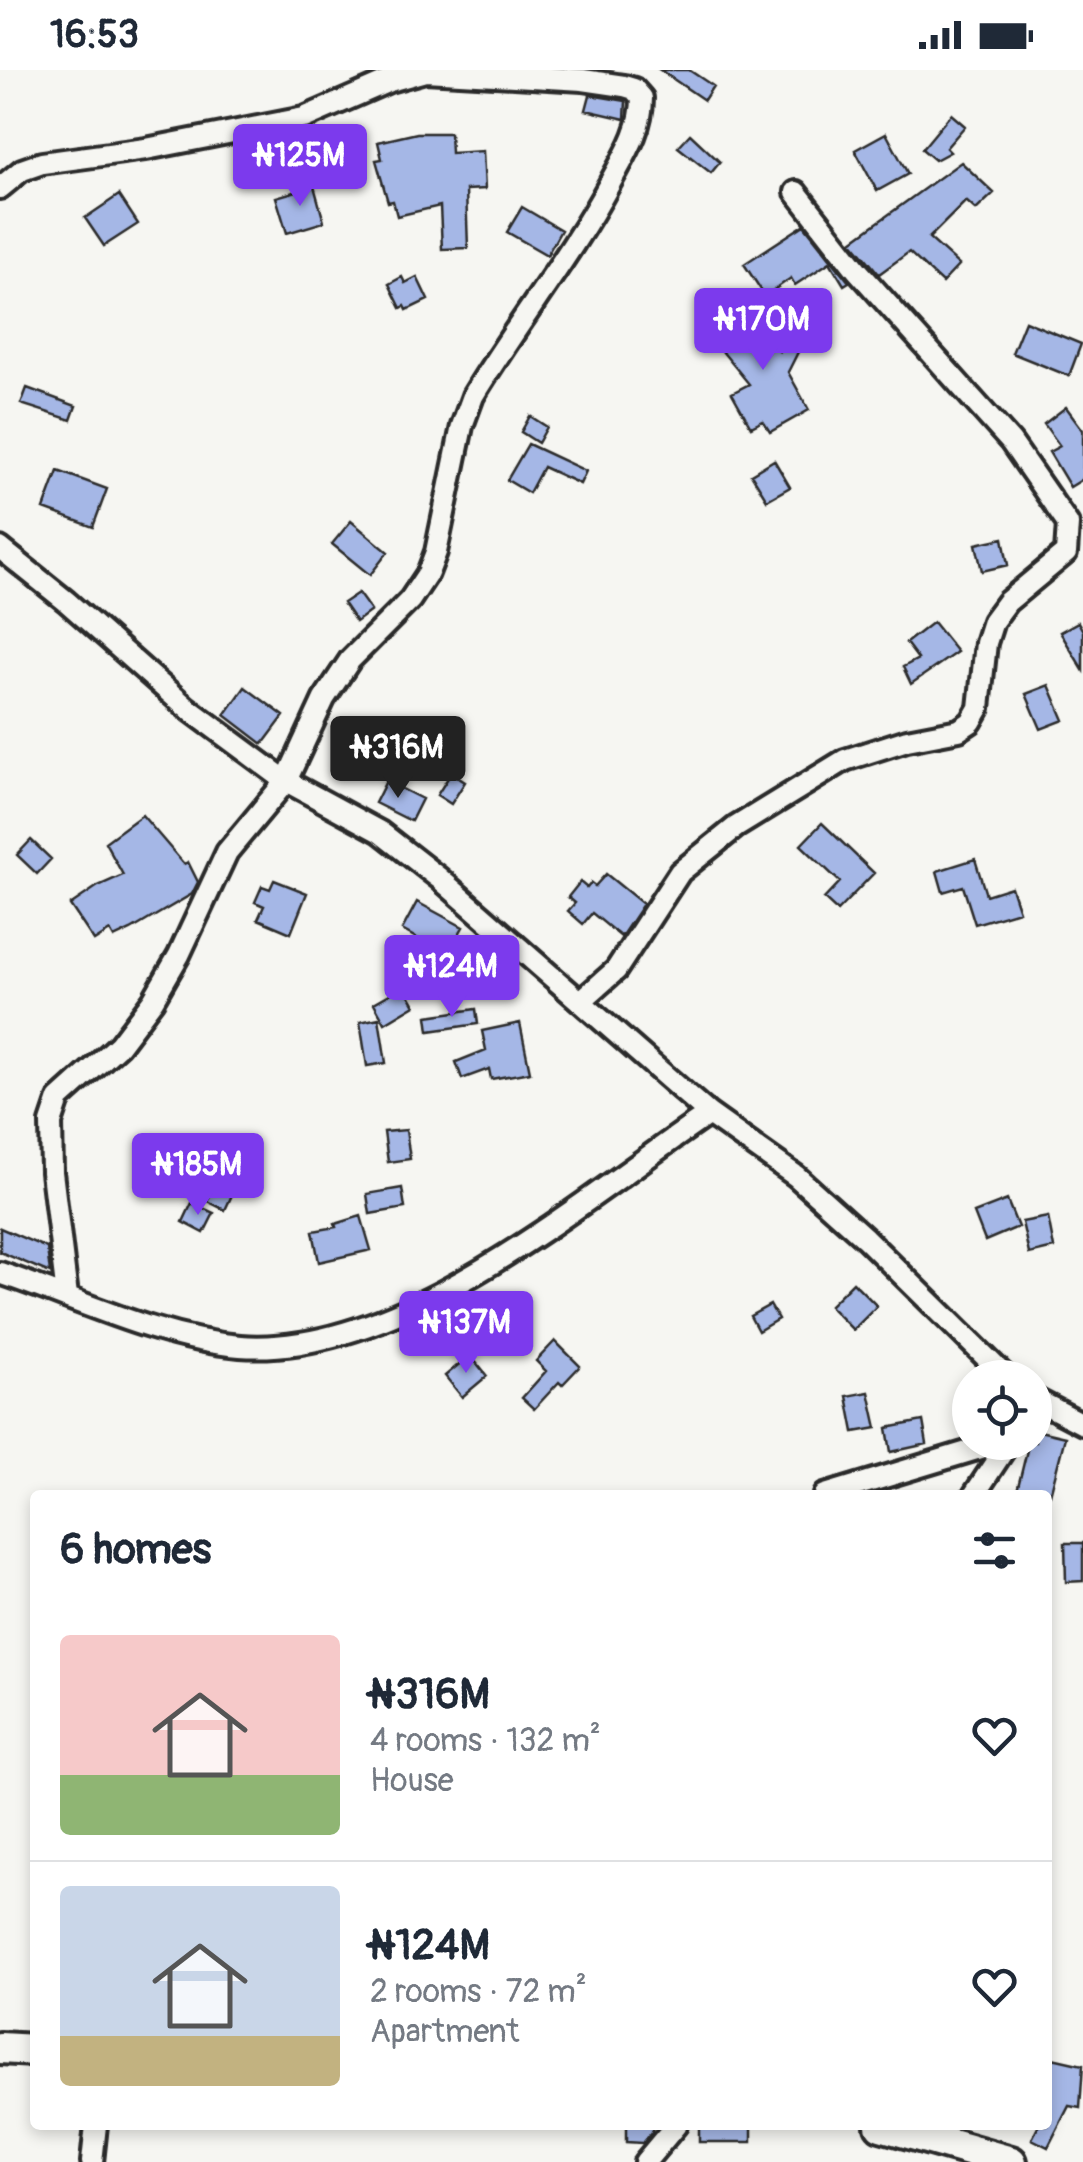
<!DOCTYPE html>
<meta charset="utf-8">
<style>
:root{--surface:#fff;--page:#f6f6f7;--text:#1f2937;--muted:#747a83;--line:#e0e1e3;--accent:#7c3aed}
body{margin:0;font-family:Pangolin,sans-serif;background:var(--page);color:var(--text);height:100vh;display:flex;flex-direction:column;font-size:38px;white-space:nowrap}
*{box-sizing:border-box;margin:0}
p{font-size:32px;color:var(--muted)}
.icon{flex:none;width:55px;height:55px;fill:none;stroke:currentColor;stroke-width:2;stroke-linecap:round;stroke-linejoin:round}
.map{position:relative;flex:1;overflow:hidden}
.panel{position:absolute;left:30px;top:1420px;width:1022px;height:640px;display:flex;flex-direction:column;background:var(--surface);border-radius:10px;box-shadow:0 5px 15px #0003}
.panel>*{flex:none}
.tools{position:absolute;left:952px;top:1290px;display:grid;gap:20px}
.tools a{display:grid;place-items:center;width:100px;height:100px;border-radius:50%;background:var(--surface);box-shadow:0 5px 15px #0003;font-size:50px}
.price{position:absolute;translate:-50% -85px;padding:0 22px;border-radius:10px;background:var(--accent);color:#fff;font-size:32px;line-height:65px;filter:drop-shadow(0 2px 5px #0008)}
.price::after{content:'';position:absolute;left:50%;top:60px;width:30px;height:22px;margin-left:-15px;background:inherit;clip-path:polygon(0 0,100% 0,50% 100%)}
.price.active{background:#222;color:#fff}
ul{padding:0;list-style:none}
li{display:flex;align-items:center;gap:30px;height:250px;padding:0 30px}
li+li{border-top:2px solid var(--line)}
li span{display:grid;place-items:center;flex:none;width:280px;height:200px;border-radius:10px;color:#555}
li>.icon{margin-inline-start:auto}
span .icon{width:120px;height:120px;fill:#fffc;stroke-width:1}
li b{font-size:42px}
h2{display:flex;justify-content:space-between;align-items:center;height:120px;padding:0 30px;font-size:42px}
.status{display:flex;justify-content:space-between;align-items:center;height:70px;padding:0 50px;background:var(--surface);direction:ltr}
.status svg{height:28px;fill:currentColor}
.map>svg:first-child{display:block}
.building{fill:#a5b7e6;stroke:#2b2b2b;stroke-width:2.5}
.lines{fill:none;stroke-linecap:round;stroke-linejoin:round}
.minor-casing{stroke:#2b2b2b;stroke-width:28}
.secondary-casing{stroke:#2b2b2b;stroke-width:38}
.minor{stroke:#f6f6f2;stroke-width:20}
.secondary{stroke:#f6f6f2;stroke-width:30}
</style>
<div class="status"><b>16:53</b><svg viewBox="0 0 49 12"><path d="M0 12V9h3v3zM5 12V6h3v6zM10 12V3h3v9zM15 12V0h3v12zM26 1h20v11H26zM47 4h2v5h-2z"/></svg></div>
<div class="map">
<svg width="1083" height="2092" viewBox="0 0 1083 2092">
<rect width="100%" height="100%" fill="#f6f6f2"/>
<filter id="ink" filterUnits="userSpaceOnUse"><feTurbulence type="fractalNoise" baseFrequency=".01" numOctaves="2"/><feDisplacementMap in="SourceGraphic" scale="20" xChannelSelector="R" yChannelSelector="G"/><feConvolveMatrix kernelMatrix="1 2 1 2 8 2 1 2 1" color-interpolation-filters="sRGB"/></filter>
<g filter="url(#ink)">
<!-- building -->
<path class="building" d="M 660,0 L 689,0 L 713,16 L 704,30 Z
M 590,25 L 626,31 L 625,49 L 586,40 Z
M 951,44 L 965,56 L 946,78 L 950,82 L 935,90 L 922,79 Z
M 417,63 L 450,63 L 451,83 L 483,81 L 485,119 L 466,120 L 468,178 L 442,179 L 440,136 L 397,146 L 393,131 L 388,132 L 376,90 L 382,89 L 378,72 Z
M 886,63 L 908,104 L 877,121 L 855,80 Z
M 690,64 L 720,92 L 711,103 L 678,77 Z
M 961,92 L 994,123 L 976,140 L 966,131 L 929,168 L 959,195 L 942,213 L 909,182 L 879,204 L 852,171 Z
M 314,116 L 324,152 L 287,163 L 276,127 Z
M 119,125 L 138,154 L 104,176 L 85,148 Z
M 522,137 L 561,160 L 547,185 L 507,162 Z
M 804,155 L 849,212 L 844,215 L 830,192 L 795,215 L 791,208 L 765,226 L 744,194 Z
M 402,207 L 405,213 L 417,207 L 428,230 L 407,240 L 405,236 L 401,238 L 389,214 Z
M 745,240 L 779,281 L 789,262 L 804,270 L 788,302 L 809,340 L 770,362 L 763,351 L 751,357 L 732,323 L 749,314 L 712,269 Z
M 1025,251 L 1081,274 L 1069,306 L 1012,283 Z
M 27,318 L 76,336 L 71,350 L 21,334 Z
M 1066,337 L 1083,360 L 1083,409 L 1070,417 L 1049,382 L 1060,376 L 1044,354 Z
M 530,346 L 547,357 L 538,373 L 521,362 Z
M 528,374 L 586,401 L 580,414 L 543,397 L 529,423 L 507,410 Z
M 774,390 L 790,417 L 767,430 L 751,404 Z
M 58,401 L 107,419 L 93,457 L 44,439 Z
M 351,451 L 388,482 L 370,505 L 332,474 Z
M 1003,468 L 1008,495 L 982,501 L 976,474 Z
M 358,523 L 371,541 L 356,552 L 343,533 Z
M 933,552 L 957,582 L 911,614 L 903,597 L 918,589 L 906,573 Z
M 1078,552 L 1083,561 L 1083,600 L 1060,562 Z
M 1049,615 L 1064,650 L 1041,659 L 1026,624 Z
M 245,617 L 284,646 L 263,674 L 225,645 Z
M 451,703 L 465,712 L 451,734 L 437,725 Z
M 386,711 L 422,729 L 411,751 L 375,733 Z
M 142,745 L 184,794 L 188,792 L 198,812 L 192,824 L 131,860 L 114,868 L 110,861 L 94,871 L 70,835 L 98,816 L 123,805 L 105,772 Z
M 822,753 L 874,803 L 837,841 L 824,829 L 840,812 L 801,775 Z
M 31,770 L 51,789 L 37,804 L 17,785 Z
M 975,789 L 986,825 L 1011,817 L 1019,841 L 975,854 L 963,816 L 943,822 L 937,801 Z
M 606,804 L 643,834 L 621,867 L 592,843 L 583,854 L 568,841 L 575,833 L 568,827 L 580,812 L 587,818 L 591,813 L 595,816 Z
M 274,810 L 307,823 L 291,863 L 258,849 L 264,836 L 255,832 L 262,816 L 270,819 Z
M 417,832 L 463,857 L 447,885 L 402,860 Z
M 404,916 L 415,935 L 385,953 L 374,933 Z
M 476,939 L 478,954 L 429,961 L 427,946 Z
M 379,948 L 386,993 L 367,996 L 360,952 Z
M 520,953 L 530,1002 L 491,1009 L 489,999 L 462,1009 L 456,992 L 486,980 L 482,961 Z
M 406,1060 L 410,1089 L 388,1092 L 384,1062 Z
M 221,1102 L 239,1110 L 225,1140 L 207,1131 Z
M 402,1118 L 405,1138 L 370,1144 L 367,1124 Z
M 1007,1130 L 1018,1157 L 985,1171 L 974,1143 Z
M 192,1133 L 214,1143 L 204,1163 L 183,1152 Z
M 361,1146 L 371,1180 L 319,1192 L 313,1161 L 336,1157 L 335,1154 Z
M 1048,1147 L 1054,1178 L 1029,1184 L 1022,1152 Z
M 0,1158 L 47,1178 L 50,1203 L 0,1182 Z
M 853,1212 L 877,1236 L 853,1260 L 829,1236 Z
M 770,1235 L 778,1249 L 758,1261 L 750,1246 Z
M 555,1271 L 580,1296 L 562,1315 L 559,1312 L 534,1339 L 522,1328 L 546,1301 L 536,1291 Z
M 470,1285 L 487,1306 L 462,1327 L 445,1306 Z
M 869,1322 L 877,1358 L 854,1362 L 847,1326 Z
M 923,1351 L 927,1374 L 891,1382 L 887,1358 Z
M 1035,1360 L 1065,1367 L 1050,1425 L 1016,1425 L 1029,1372 L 1035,1372 Z
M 1065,1473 L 1083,1473 L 1083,1511 L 1066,1512 Z
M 1048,1987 L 1083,1995 L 1080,2038 L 1069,2036 L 1048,2077 L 1032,2069 L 1039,2055 L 1048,2055 Z
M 626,2055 L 653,2055 L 652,2062 L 643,2073 L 626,2072 Z
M 699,2055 L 752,2055 L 752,2072 L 699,2072 Z"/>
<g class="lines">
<defs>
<path id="minor" d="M 0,118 L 22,100 L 42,93 L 146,79 L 304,48 L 389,11 L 425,1 L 583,10 L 624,16 L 634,19 L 642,28 C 642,60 625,85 610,113 C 570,187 517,253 473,326 L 462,356 L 436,482 L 428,503 L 410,530 L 350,590 L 324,629 L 286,711 L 227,782 L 179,885 L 153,930 L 119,975 L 59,1029 L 51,1053 L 52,1102 L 67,1226
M 0,478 L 66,531 L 186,637 L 286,711 L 380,762 L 439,808 L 709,1044 L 796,1106 L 865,1168 L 1007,1308
M 582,930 L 616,900 L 680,802 L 736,757 L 845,690 L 907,670 L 959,660 L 971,652 L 979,638 L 986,573 L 993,551 L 1007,532 L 1066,483 L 1068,454 L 1011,372 L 857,200 L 796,122
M 0,1203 C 78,1229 157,1269 240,1276 C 401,1288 581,1130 709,1044
M 1035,1329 L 1083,1354
M 825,1425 L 1000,1372
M 974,1425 L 1009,1372
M 92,2092 L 96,2055
M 645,2092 L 676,2055"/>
<path id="secondary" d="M 0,1978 L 35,1980
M 881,2055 L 1011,2092"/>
</defs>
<!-- minor casing -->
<use href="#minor" class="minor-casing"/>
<!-- secondary casing -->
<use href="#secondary" class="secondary-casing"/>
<!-- minor -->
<use href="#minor" class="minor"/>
<!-- secondary -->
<use href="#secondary" class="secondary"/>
</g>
</g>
</svg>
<div class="tools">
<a><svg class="icon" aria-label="locate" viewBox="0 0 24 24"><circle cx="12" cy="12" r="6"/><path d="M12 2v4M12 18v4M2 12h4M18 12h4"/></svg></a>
</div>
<b class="price" style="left:300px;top:139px">₦125M</b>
<b class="price" style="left:763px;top:303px">₦170M</b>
<b class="price active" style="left:398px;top:731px">₦316M</b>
<b class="price" style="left:452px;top:950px">₦124M</b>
<b class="price" style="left:198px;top:1148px">₦185M</b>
<b class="price" style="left:466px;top:1306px">₦137M</b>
<section class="panel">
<h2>6 homes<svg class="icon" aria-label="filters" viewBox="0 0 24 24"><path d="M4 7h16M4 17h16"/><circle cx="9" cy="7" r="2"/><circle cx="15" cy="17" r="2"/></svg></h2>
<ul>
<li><span style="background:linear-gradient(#f6c9c9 70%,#8fb573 0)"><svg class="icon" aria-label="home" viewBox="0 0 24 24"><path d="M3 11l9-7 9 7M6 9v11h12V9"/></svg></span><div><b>₦316M</b><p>4 rooms · 132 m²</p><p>House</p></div><svg class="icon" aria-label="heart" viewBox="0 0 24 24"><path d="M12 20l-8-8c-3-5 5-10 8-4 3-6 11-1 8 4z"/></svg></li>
<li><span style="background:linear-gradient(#c9d6e8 75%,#c2b280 0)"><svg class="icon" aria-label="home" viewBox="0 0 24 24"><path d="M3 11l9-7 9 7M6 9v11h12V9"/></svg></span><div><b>₦124M</b><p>2 rooms · 72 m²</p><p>Apartment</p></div><svg class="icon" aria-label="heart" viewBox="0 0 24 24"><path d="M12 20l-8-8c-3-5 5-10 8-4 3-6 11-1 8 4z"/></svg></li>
</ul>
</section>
</div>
